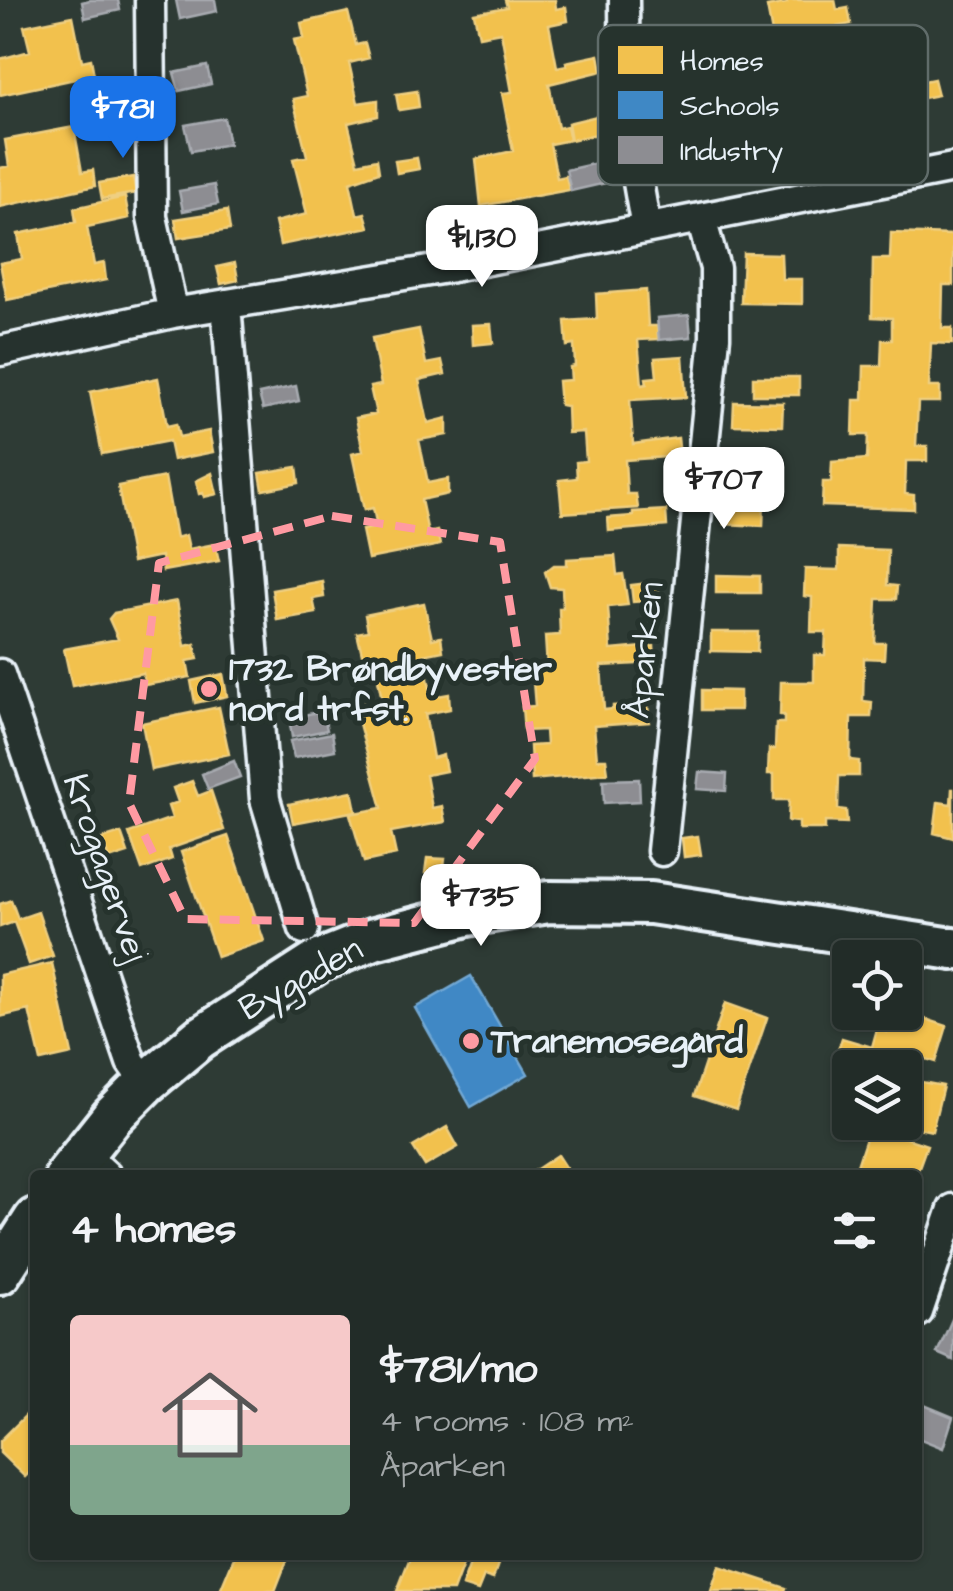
<!DOCTYPE html>
<meta charset="utf-8">
<style>
:root{--surface:#222c28;--page:#2a3430;--text:#f1f3f6;--muted:#a2a7a8;--line:#3f4845;--accent:#1a73e8}
body{margin:0;font-family:"Architects Daughter",sans-serif;background:var(--page);color:var(--text);height:100vh;display:flex;flex-direction:column;font-size:38px;white-space:nowrap}
*{box-sizing:border-box;margin:0}
p{font-size:32px;color:var(--muted)}
.icon{flex:none;width:55px;height:55px;fill:none;stroke:currentColor;stroke-width:2;stroke-linecap:round;stroke-linejoin:round}
.map{position:relative;flex:1;overflow:hidden}
.details{position:absolute;left:30px;top:1170px;width:892px;height:390px;display:flex;flex-direction:column;background:var(--surface);border-radius:10px;box-shadow:0 2px 8px #0004,0 0 0 2px var(--line)}
.details>*{flex:none}
.buttons{position:absolute;left:832px;top:940px;display:grid;gap:20px}
.buttons a{display:grid;place-items:center;width:90px;height:90px;border-radius:10px;background:var(--surface);box-shadow:0 2px 8px #0004,0 0 0 2px var(--line);font-size:50px}
.price{position:absolute;translate:-50% -85px;padding:0 22px;border-radius:20px;background:#fff;color:#222;font-size:32px;line-height:65px;filter:drop-shadow(0 2px 5px #0008)}
.price::after{content:'';position:absolute;left:50%;top:60px;width:30px;height:22px;margin-left:-15px;background:inherit;clip-path:polygon(0 0,100% 0,50% 100%)}
.price.on{background:var(--accent);color:#fff}
ul{padding:0;list-style:none}
li{display:flex;align-items:center;gap:30px;height:250px;padding:0 40px}
li+li{border-top:2px solid var(--line)}
li span{display:grid;place-items:center;flex:none;width:280px;height:200px;border-radius:10px;color:#555}
li>.icon{margin-inline-start:auto}
span .icon{width:120px;height:120px;fill:#fffc;stroke-width:1}
li b{font-size:42px}
h2{display:flex;justify-content:space-between;align-items:center;height:120px;padding:0 40px;font-size:42px}
.map>svg:first-child{display:block}
.homes{fill:#f2c14e;stroke:#efcf81;stroke-width:2.5}
.schools{fill:#3f88c5;stroke:#72a8d4;stroke-width:2.5}
.industry{fill:#8d8d92;stroke:#a8abb1;stroke-width:2.5}
.lines{fill:none;stroke-linecap:round;stroke-linejoin:round}
.street-casing{stroke:#e8f1f8;stroke-width:35}
.secondary-casing{stroke:#e8f1f8;stroke-width:48}
.street{stroke:#26332d;stroke-width:28}
.secondary{stroke:#26332d;stroke-width:40}
.marked{fill:none;stroke:#ff9aa2;stroke-width:8;stroke-dasharray:20 12;stroke-linejoin:round}
.poi-dot{fill:#ff9aa2;stroke:#26332d;stroke-width:4}
.labels{text-anchor:middle;dominant-baseline:central;stroke-width:10;stroke-linejoin:round;paint-order:stroke}
.street-label{font-size:35px;fill:#e8f1f8;stroke:#26332d}
.poi-label{font-size:35px;font-weight:bold;fill:#e8f1f8;stroke:#26332d;text-anchor:start}
.key{fill:#26332d;stroke:#606c6a;stroke-width:2.5}
.key-label{font-size:28px;fill:#e8f1f8}
</style>
<div class="map">
<svg width="953" height="1591" viewBox="0 0 953 1591">
<rect width="100%" height="100%" fill="#2e3b35"/>
<filter id="ink" filterUnits="userSpaceOnUse"><feTurbulence type="fractalNoise" baseFrequency=".01" numOctaves="2"/><feDisplacementMap in="SourceGraphic" scale="20" xChannelSelector="R" yChannelSelector="G"/><feConvolveMatrix kernelMatrix="1 2 1 2 8 2 1 2 1" color-interpolation-filters="sRGB"/></filter>
<g filter="url(#ink)">
<!-- homes -->
<path class="homes" d="M 505,0 L 555,0 L 556,9 L 566,7 L 568,21 L 549,25 L 557,67 L 567,65 L 566,62 L 599,55 L 602,71 L 549,84 L 558,128 L 567,126 L 570,140 L 550,144 L 557,178 L 566,176 L 569,190 L 481,206 L 476,159 L 513,151 L 502,93 L 512,92 L 501,32 L 479,36 L 474,13 L 507,7 Z
M 786,0 L 835,0 L 837,10 L 848,8 L 851,24 L 830,28 L 839,72 L 860,68 L 860,81 L 831,88 L 838,122 L 847,121 L 849,133 L 778,148 L 769,105 L 784,102 L 783,96 L 772,98 L 767,70 L 788,66 L 783,36 L 773,38 L 767,7 L 787,3 Z
M 348,12 L 356,45 L 365,43 L 369,58 L 349,63 L 358,103 L 378,100 L 378,116 L 348,123 L 358,163 L 377,159 L 379,172 L 350,182 L 357,215 L 365,213 L 369,227 L 280,245 L 275,222 L 307,214 L 293,159 L 307,156 L 293,99 L 307,96 L 294,40 L 304,38 L 301,23 Z
M 73,16 L 82,61 L 91,59 L 94,75 L 0,95 L 0,59 L 30,51 L 24,26 Z
M 934,79 L 938,95 L 917,99 L 914,83 Z
M 417,91 L 419,107 L 399,110 L 396,94 Z
M 601,115 L 605,132 L 571,140 L 568,123 Z
M 74,127 L 82,172 L 93,170 L 95,186 L 0,207 L 0,168 L 9,166 L 5,140 Z
M 417,158 L 419,169 L 397,173 L 395,161 Z
M 133,177 L 136,193 L 102,199 L 99,183 Z
M 125,197 L 129,218 L 87,227 L 94,265 L 104,263 L 106,280 L 7,300 L 0,263 L 22,259 L 18,234 L 76,222 L 74,208 Z
M 227,211 L 230,230 L 178,238 L 175,219 Z
M 891,233 L 953,235 L 953,285 L 943,285 L 942,328 L 952,328 L 952,344 L 931,343 L 929,387 L 940,387 L 940,402 L 918,402 L 916,446 L 927,446 L 927,461 L 906,461 L 905,494 L 914,495 L 914,509 L 822,506 L 823,482 L 831,482 L 832,462 L 867,459 L 868,435 L 853,435 L 854,400 L 863,400 L 864,366 L 881,366 L 882,340 L 892,340 L 892,318 L 872,317 L 873,259 L 890,259 Z
M 743,253 L 781,254 L 782,279 L 802,279 L 802,304 L 741,303 Z
M 235,263 L 238,280 L 221,284 L 217,267 Z
M 646,290 L 648,326 L 657,326 L 658,339 L 638,340 L 642,385 L 647,384 L 646,378 L 657,377 L 655,358 L 683,356 L 686,397 L 630,400 L 633,444 L 678,438 L 680,456 L 625,460 L 627,494 L 636,494 L 638,508 L 562,513 L 559,480 L 577,478 L 576,462 L 586,461 L 584,432 L 568,433 L 567,406 L 560,405 L 558,381 L 571,380 L 570,367 L 575,366 L 574,345 L 567,346 L 565,321 L 597,319 L 596,294 Z
M 491,324 L 493,343 L 473,345 L 472,325 Z
M 419,329 L 426,364 L 442,361 L 445,374 L 419,380 L 428,423 L 447,418 L 447,435 L 419,440 L 428,483 L 448,479 L 448,494 L 421,500 L 428,533 L 437,531 L 440,545 L 368,559 L 362,530 L 377,527 L 373,508 L 364,510 L 352,454 L 363,451 L 356,418 L 376,414 L 370,387 L 381,385 L 372,338 Z
M 753,377 L 799,377 L 799,395 L 753,395 Z
M 158,378 L 167,426 L 176,424 L 179,437 L 209,431 L 213,452 L 173,460 L 169,441 L 102,454 L 90,392 Z
M 734,402 L 783,403 L 782,426 L 733,425 Z
M 297,467 L 299,483 L 263,490 L 260,473 Z
M 212,473 L 217,494 L 204,497 L 203,493 L 199,494 L 196,481 Z
M 165,477 L 176,538 L 186,535 L 189,549 L 215,544 L 219,561 L 163,571 L 161,556 L 132,562 L 118,486 Z
M 726,501 L 764,503 L 763,526 L 724,524 Z
M 666,510 L 667,526 L 609,531 L 608,518 L 633,516 L 633,512 Z
M 839,548 L 888,550 L 887,585 L 897,586 L 896,599 L 877,599 L 875,643 L 885,643 L 884,659 L 864,658 L 863,701 L 872,702 L 871,717 L 851,717 L 850,760 L 859,761 L 859,776 L 839,776 L 838,809 L 846,810 L 847,823 L 825,822 L 825,829 L 799,829 L 799,822 L 788,821 L 789,800 L 774,800 L 774,774 L 768,774 L 769,749 L 775,749 L 776,723 L 784,723 L 784,715 L 780,715 L 781,682 L 814,682 L 814,655 L 825,655 L 826,632 L 811,632 L 812,597 L 804,596 L 805,569 L 839,570 Z
M 615,556 L 617,575 L 623,574 L 628,605 L 608,607 L 611,650 L 654,646 L 655,663 L 601,666 L 604,710 L 613,709 L 613,706 L 648,704 L 649,722 L 594,726 L 597,759 L 606,759 L 608,773 L 532,780 L 530,746 L 546,745 L 545,730 L 524,731 L 522,707 L 535,706 L 532,669 L 547,668 L 545,636 L 560,635 L 559,608 L 563,608 L 562,588 L 550,587 L 545,572 L 554,565 L 567,565 L 567,559 Z
M 716,575 L 760,576 L 760,593 L 716,593 Z
M 322,581 L 324,597 L 313,599 L 316,613 L 277,620 L 272,590 Z
M 658,582 L 660,600 L 633,602 L 631,585 Z
M 177,601 L 185,646 L 195,644 L 198,659 L 187,661 L 190,677 L 145,685 L 143,673 L 72,686 L 64,649 L 118,639 L 109,619 L 114,613 Z
M 424,603 L 432,639 L 441,637 L 443,651 L 423,655 L 432,697 L 449,694 L 450,709 L 425,714 L 433,758 L 443,755 L 446,771 L 426,775 L 432,808 L 442,806 L 445,822 L 391,832 L 396,855 L 364,862 L 350,814 L 382,808 L 354,705 L 382,700 L 375,664 L 365,666 L 357,633 L 368,631 L 365,615 Z
M 711,632 L 758,632 L 757,652 L 711,651 Z
M 223,674 L 227,696 L 195,703 L 191,681 Z
M 702,690 L 740,691 L 740,710 L 702,710 Z
M 219,707 L 229,754 L 151,770 L 142,723 Z
M 192,781 L 198,796 L 211,791 L 224,830 L 169,849 L 172,859 L 142,870 L 129,833 L 172,818 L 168,806 L 178,802 L 173,788 Z
M 952,789 L 953,789 L 953,838 L 934,833 L 938,802 L 951,804 Z
M 352,791 L 356,811 L 293,823 L 289,804 Z
M 121,833 L 128,853 L 109,859 L 102,839 Z
M 228,836 L 264,941 L 217,957 L 181,852 Z
M 698,836 L 701,855 L 684,857 L 682,838 Z
M 427,858 L 445,859 L 443,874 L 425,873 Z
M 11,900 L 18,919 L 38,912 L 53,956 L 29,964 L 14,922 L 0,927 L 0,904 Z
M 52,963 L 72,1054 L 41,1061 L 29,1010 L 0,1017 L 0,975 Z
M 725,1003 L 767,1018 L 736,1110 L 694,1096 Z
M 892,1012 L 904,1012 L 947,1026 L 936,1062 L 923,1058 L 916,1081 L 943,1086 L 932,1131 L 895,1123 L 905,1122 L 905,1068 L 862,1068 L 835,1059 L 842,1038 L 872,1047 L 877,1029 L 887,1032 Z
M 870,1126 L 927,1145 L 918,1170 L 910,1167 L 908,1175 L 854,1175 Z
M 447,1127 L 458,1147 L 425,1166 L 413,1147 Z
M 558,1155 L 571,1175 L 528,1175 Z
M 29,1412 L 35,1418 L 35,1467 L 25,1477 L 0,1453 L 0,1441 Z
M 235,1555 L 289,1555 L 275,1591 L 220,1591 Z
M 411,1555 L 456,1555 L 465,1559 L 453,1591 L 397,1591 Z
M 473,1555 L 500,1558 L 493,1579 L 484,1576 L 478,1591 L 462,1586 Z
M 719,1566 L 786,1588 L 785,1591 L 711,1591 Z"/>
<!-- schools -->
<path class="schools" d="M 471,976 L 528,1074 L 471,1107 L 415,1008 Z"/>
<!-- industry -->
<path class="industry" d="M 90,0 L 118,0 L 120,10 L 85,18 L 82,2 Z
M 176,0 L 215,0 L 217,11 L 180,19 Z
M 207,66 L 211,84 L 179,91 L 174,73 Z
M 123,104 L 126,123 L 86,130 L 83,111 Z
M 224,118 L 229,144 L 191,151 L 185,125 Z
M 606,161 L 610,182 L 571,191 L 566,170 Z
M 214,185 L 218,204 L 183,211 L 179,191 Z
M 689,315 L 691,337 L 659,340 L 657,318 Z
M 296,386 L 299,401 L 263,409 L 259,394 Z
M 323,711 L 327,730 L 292,737 L 289,718 Z
M 332,733 L 335,750 L 294,758 L 290,741 Z
M 234,761 L 240,777 L 208,789 L 202,774 Z
M 699,772 L 727,774 L 726,791 L 697,789 Z
M 639,779 L 640,801 L 604,803 L 603,780 Z
M 953,1317 L 953,1360 L 937,1353 Z
M 924,1405 L 953,1417 L 943,1448 L 918,1438 L 918,1421 Z"/>
<g class="lines">
<defs>
<path id="street" d="M 150,0 L 152,217 L 173,313
M 624,0 L 625,108 L 646,228
M 226,304 L 265,799 L 304,929
M 0,351 L 173,313 L 447,268 L 953,168
M 0,674 L 131,1062 L 146,1083
M 662,851 L 715,337 L 715,268 L 701,219
M 82,1153 L 106,1175
M 918,1312 L 953,1209"/>
<path id="secondary" d="M 66,1175 L 112,1117 L 146,1083 L 200,1038 L 319,961 L 374,939 L 467,915 L 549,902 L 651,903 L 953,949
M 0,1273 L 35,1219"/>
</defs>
<!-- street casing -->
<use href="#street" class="street-casing"/>
<!-- secondary casing -->
<use href="#secondary" class="secondary-casing"/>
<!-- street -->
<use href="#street" class="street"/>
<!-- secondary -->
<use href="#secondary" class="secondary"/>
</g>
</g>
<!-- marked area -->
<path class="marked" d="M 332,516 L 500,542 L 535,759 L 414,923 L 185,919 L 129,803 L 159,563 Z"/>
<!-- markers -->
<g class="poi-dot">
<circle cx="209" cy="689" r="10"/>
<circle cx="471" cy="1041" r="10"/>
</g>
<g class="labels">
<!-- street labels -->
<g class="street-label">
<text transform="translate(645 650) rotate(-84)">Åparken</text>
<text transform="translate(105 868) rotate(71)">Krogagervej</text>
<text transform="translate(301 979) rotate(-29)">Bygaden</text>
</g>
<!-- poi labels -->
<g class="poi-label">
<text x="229" y="669">1732 Brøndbyvester<tspan x="229" dy="40">nord trfst.</tspan></text>
<text x="491" y="1041">Tranemosegård</text>
</g>
</g>
<!-- legend -->
<rect x="598" y="25" width="330" height="160" rx="15" class="key"/>
<rect x="618" y="46" width="45" height="28" fill="#f2c14e"/>
<rect x="618" y="91" width="45" height="28" fill="#3f88c5"/>
<rect x="618" y="136" width="45" height="28" fill="#8d8d92"/>
<g class="key-label">
<text x="680" y="70">Homes</text>
<text x="680" y="115">Schools</text>
<text x="680" y="160">Industry</text>
</g>
</svg>
<div class="buttons">
<a><svg class="icon" aria-label="locate" viewBox="0 0 24 24"><circle cx="12" cy="12" r="6"/><path d="M12 2v4M12 18v4M2 12h4M18 12h4"/></svg></a>
<a><svg class="icon" aria-label="layers" viewBox="0 0 24 24"><path d="M12 4l9 5-9 5-9-5zM3 14l9 5 9-5"/></svg></a>
</div>
<b class="price on" style="left:123px;top:161px">$781</b>
<b class="price" style="left:482px;top:290px">$1,130</b>
<b class="price" style="left:724px;top:532px">$707</b>
<b class="price" style="left:481px;top:949px">$735</b>
<section class="details">
<h2>4 homes<svg class="icon" aria-label="filters" viewBox="0 0 24 24"><path d="M4 7h16M4 17h16"/><circle cx="9" cy="7" r="2"/><circle cx="15" cy="17" r="2"/></svg></h2>
<ul>
<li><span style="background:linear-gradient(#f6c9c9 65%,#7fa58c 0)"><svg class="icon" aria-label="home" viewBox="0 0 24 24"><path d="M3 11l9-7 9 7M6 9v11h12V9"/></svg></span><div><b>$781/mo</b><p>4 rooms · 108 m²</p><p>Åparken</p></div></li>
</ul>
</section>
</div>
